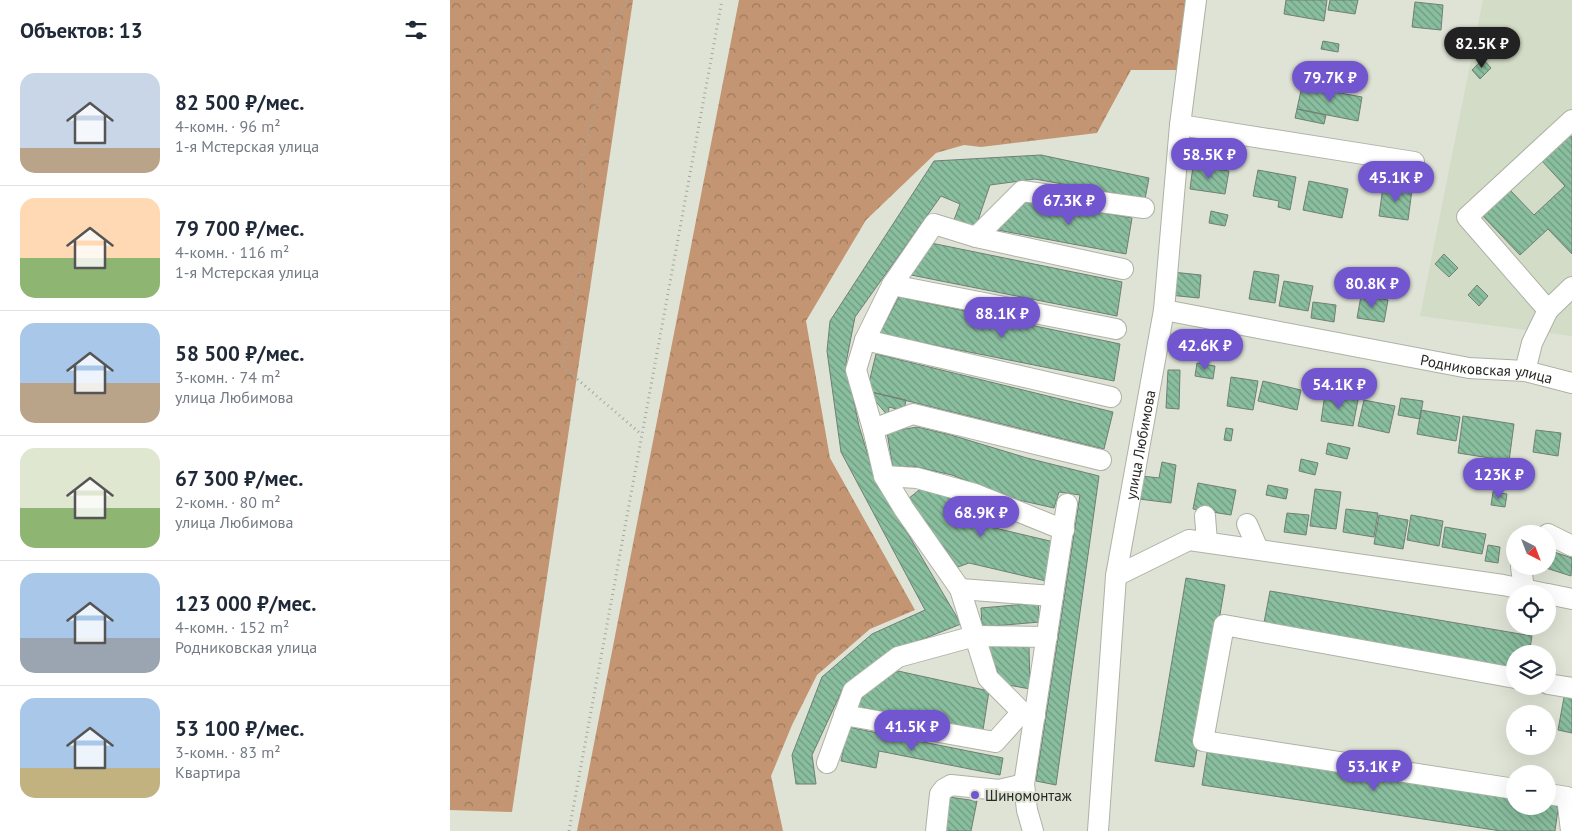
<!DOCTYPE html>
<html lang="ru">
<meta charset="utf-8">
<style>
:root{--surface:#fff;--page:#f2f2f3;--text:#1f2937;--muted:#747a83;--line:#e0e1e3;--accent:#7256d0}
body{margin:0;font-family:"PT Sans",sans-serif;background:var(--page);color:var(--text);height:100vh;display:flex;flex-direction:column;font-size:19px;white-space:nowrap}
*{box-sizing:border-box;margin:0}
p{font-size:16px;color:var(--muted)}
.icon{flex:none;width:28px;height:28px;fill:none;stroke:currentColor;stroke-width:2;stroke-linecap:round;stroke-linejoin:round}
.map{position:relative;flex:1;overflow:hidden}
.panel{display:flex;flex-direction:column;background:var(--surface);width:450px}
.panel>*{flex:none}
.needle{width:32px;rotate:138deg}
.fabs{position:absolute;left:1056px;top:525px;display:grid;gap:10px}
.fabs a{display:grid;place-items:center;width:50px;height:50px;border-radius:50%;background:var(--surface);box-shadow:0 5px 20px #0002;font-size:25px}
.price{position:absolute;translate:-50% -42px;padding:0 11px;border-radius:18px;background:var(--accent);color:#fff;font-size:16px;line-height:32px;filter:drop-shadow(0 1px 2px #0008)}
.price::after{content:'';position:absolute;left:50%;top:30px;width:15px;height:11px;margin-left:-8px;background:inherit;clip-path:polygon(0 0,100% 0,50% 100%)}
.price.selected{background:#222;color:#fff}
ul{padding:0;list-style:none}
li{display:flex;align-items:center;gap:15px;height:125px;padding:0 20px}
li+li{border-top:1px solid var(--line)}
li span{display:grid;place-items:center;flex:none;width:140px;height:100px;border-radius:15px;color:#555}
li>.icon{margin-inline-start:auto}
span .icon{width:60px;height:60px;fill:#fffc;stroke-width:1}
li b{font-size:21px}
h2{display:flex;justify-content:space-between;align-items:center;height:60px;padding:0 20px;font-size:21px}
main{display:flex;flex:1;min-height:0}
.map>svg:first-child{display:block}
.built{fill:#d3dcc6}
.forest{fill:url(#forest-crowns)}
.building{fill:url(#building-back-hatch);stroke:#717f76}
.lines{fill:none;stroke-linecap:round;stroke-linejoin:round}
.minor-casing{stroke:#adb2a4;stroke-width:22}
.path{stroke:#a3a79c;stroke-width:3;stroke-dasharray:1 4;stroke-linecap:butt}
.minor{stroke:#fff;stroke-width:20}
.poi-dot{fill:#7256d0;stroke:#dee3d5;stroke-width:2}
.labels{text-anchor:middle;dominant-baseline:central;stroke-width:4;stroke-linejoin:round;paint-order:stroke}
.street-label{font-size:15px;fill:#272924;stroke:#dee3d5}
.poi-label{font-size:15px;fill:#272924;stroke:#dee3d5;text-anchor:start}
</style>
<main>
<section class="panel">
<h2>Объектов: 13<svg class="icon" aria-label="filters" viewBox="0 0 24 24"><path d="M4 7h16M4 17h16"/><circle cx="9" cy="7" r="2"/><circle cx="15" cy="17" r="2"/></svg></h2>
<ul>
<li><span style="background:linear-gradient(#c9d6e8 75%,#b9a48a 0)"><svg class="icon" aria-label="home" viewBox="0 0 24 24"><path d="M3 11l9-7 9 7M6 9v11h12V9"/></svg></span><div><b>82 500 ₽/мес.</b><p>4-комн. · 96 m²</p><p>1-я Мстерская улица</p></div></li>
<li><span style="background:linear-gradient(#ffd9b3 60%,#8fb573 0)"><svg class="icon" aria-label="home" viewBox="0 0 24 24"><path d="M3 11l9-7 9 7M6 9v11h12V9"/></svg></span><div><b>79 700 ₽/мес.</b><p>4-комн. · 116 m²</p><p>1-я Мстерская улица</p></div></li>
<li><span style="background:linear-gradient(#a9c7e8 60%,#b9a48a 0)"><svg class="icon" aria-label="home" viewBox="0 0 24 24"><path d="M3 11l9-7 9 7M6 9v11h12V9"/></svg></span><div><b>58 500 ₽/мес.</b><p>3-комн. · 74 m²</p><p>улица Любимова</p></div></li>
<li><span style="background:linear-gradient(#dfe7d0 60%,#8fb573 0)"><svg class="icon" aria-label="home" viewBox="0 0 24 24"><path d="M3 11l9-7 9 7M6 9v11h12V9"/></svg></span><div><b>67 300 ₽/мес.</b><p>2-комн. · 80 m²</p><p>улица Любимова</p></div></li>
<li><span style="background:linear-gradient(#a9c7e8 65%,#9aa5b1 0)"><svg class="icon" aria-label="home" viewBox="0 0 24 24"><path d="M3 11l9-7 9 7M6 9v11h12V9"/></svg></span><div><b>123 000 ₽/мес.</b><p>4-комн. · 152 m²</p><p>Родниковская улица</p></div></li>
<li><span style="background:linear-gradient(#a9c7e8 70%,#c2b280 0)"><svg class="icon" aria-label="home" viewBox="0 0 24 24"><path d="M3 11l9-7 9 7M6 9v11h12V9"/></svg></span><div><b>53 100 ₽/мес.</b><p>3-комн. · 83 m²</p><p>Квартира</p></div></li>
</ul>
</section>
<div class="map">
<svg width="1122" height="831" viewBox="0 0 1122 831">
<defs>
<pattern id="forest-crowns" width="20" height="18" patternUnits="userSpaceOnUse" patternTransform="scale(1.25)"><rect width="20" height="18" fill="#c39572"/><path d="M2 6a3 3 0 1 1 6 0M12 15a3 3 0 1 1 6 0" fill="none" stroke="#9e7a5d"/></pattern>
<pattern id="building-back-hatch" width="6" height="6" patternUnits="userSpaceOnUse" patternTransform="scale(1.25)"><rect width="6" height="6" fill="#89be9e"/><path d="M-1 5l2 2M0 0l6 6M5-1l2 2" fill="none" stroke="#709a81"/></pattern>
</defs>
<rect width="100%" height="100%" fill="#dee3d5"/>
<!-- built -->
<path class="built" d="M 1033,0 L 1122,0 L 1122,336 L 970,316 Z"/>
<!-- forest -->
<path class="forest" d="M 0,0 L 183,0 L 62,812 L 0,810 Z
M 289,0 L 740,0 L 732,70 L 681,70 L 647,133 L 531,147 L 514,145 L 486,153 L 416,220 L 356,321 L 380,458 L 465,610 L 420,629 L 367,675 L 342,725 L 321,776 L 333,831 L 127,831 Z"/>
<!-- building -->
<path class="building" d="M 836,0 L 877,0 L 874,21 L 834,14 Z
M 880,0 L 908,0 L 905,14 L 878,10 Z
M 965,2 L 993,5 L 991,30 L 962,27 Z
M 873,41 L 889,44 L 888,52 L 871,49 Z
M 1033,59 L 1041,68 L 1030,79 L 1022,70 Z
M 852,86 L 912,97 L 908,121 L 847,109 Z
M 847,109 L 876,115 L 874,124 L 845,118 Z
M 1120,135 L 1122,137 L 1122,254 L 1098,229 L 1070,255 L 1032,215 L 1059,189 L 1084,215 L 1115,186 L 1092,161 Z
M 591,155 L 699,178 L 695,199 L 585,179 L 540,185 L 525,229 L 504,220 L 510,204 L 491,196 L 405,317 L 396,363 L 409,426 L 425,478 L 511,624 L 435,654 L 394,686 L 362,755 L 366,784 L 346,784 L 342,755 L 372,677 L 422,634 L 475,610 L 391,452 L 377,351 L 380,321 L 484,161 Z
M 743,166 L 779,171 L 775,194 L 740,189 Z
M 808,170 L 846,177 L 840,210 L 828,207 L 829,201 L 803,196 Z
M 859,181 L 898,189 L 892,218 L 853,210 Z
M 933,187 L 962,190 L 958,220 L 929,216 Z
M 575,199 L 682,218 L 676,254 L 542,229 Z
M 761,211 L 778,215 L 775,226 L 759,223 Z
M 481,243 L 672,282 L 667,316 L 461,275 Z
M 994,254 L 1008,268 L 999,277 L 985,264 Z
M 804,271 L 829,275 L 825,303 L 799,299 Z
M 722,272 L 751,275 L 749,298 L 719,295 Z
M 834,281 L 863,286 L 858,311 L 829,306 Z
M 1027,285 L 1038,296 L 1029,306 L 1018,295 Z
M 911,296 L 938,300 L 934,322 L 907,318 Z
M 449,297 L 670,344 L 664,381 L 429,334 Z
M 863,302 L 886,305 L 884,322 L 861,318 Z
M 426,354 L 663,412 L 654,449 L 417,391 Z
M 747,363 L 765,366 L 763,379 L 745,376 Z
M 718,370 L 730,370 L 729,409 L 716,408 Z
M 781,377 L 808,381 L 803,410 L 777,406 Z
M 813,381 L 851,390 L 847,410 L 808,401 Z
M 417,391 L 456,400 L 454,411 L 439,407 L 438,416 Z
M 875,394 L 908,400 L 903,426 L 871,421 Z
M 951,398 L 973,401 L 970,419 L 948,415 Z
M 914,400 L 945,406 L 939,433 L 908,426 Z
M 971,410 L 1010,417 L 1006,441 L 967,434 Z
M 1013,416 L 1064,424 L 1059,461 L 1008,453 Z
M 467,427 L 501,435 L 577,458 L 649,476 L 606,785 L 586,781 L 630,495 L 609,492 L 604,508 L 560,498 L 502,475 L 462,466 L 443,469 L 437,432 Z
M 776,428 L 783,429 L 781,441 L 774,440 Z
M 1086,430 L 1111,433 L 1108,456 L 1083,452 Z
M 878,443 L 900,448 L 897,459 L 876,454 Z
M 851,459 L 868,463 L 865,475 L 849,471 Z
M 712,462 L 726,465 L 721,503 L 689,499 L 692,476 L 709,478 Z
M 748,483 L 786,490 L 781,515 L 743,509 Z
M 818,485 L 838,489 L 836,499 L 816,495 Z
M 474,486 L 510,500 L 528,524 L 604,542 L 596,581 L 519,563 L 508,567 L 458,499 Z
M 865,489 L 891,492 L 886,529 L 860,526 Z
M 1043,492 L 1057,494 L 1055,507 L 1041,505 Z
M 896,509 L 928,513 L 924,537 L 893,532 Z
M 837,513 L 859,515 L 856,535 L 834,532 Z
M 929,515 L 958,520 L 953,549 L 924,544 Z
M 961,515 L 993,521 L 989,546 L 957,540 Z
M 995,527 L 1036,534 L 1032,554 L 992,547 Z
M 1038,545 L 1050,547 L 1048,563 L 1035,561 Z
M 1101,551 L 1122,558 L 1121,576 L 1096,568 Z
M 736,578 L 775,585 L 744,767 L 705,761 Z
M 820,591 L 1082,636 L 1079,654 L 1065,654 L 1065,671 L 813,628 Z
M 588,603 L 590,622 L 532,627 L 531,608 Z
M 536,645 L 579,647 L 580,689 L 553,684 Z
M 448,671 L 539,691 L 533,730 L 408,707 L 414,691 Z
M 1115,692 L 1122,694 L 1122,733 L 1108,730 Z
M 1063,715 L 1065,716 L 1065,741 L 1059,741 Z
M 398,727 L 553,758 L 550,775 L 429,751 L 426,768 L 391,761 Z
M 758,747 L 1065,795 L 1065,806 L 1098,806 L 1098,800 L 1109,802 L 1105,831 L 1051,831 L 752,785 Z
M 499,797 L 527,801 L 521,831 L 493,831 Z"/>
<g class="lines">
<defs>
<g id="minor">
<path d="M 730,125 L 964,162"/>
<path d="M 526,237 L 572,191 L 694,208"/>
<path d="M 442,285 L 666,329"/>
<path id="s1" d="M 714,310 L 1019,368 L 1075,371 L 1122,383"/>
<path d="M 1098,310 L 1122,287"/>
<path d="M 415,340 L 661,397"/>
<path d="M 1075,371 L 1082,343 L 1098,310 L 1017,217 L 1122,120"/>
<path d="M 423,429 L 463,414 L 651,460"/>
<path d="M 434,476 L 467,478 L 525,494 L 614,530"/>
<path d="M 755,516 L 757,542"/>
<path d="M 797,524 L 808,549"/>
<path d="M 1098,534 L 1122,546"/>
<path d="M 1071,567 L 1074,589"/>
<path d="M 666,576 L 739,540 L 1053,585 L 1097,594"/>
<path d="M 510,589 L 603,596"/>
<path d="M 1098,594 L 1122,599"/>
<path d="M 1065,678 L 774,625 L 753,741 L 1065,789"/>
<path d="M 1098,684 L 1122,688"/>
<path d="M 394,715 L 545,742 L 572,712"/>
<path d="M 585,716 L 572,712 L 538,678 L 510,589 L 454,509 L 434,476 L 423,429 L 406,370 L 415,340 L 442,285 L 484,224 L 526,237 L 673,269"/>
<path d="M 377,763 L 403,691 L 448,657 L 525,636 L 597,637"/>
<path d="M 1098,794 L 1117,797 L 1121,831"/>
<path d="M 486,831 L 490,794 L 494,789 L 501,785 L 549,790 L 574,784"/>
<path d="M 583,831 L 577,810 L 574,784 L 617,504"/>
<path id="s2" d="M 648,831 L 666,576 L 714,310 L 730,125 L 746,0"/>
</g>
</defs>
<!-- minor casing -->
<use href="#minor" class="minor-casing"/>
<!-- path -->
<path class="path" d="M 176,0 L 164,30 L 131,164 L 136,241 L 112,366 L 191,434
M 119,831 L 272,0"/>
<!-- minor -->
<use href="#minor" class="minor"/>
</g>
<!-- markers -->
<circle class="poi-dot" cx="525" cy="795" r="5"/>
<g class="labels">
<!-- street labels -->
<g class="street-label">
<text stroke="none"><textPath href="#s1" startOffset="328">Родниковская улица</textPath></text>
<text stroke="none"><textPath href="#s2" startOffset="389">улица Любимова</textPath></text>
</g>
<!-- poi labels -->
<g class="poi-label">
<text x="535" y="795">Шиномонтаж</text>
</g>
</g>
</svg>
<div class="fabs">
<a><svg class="needle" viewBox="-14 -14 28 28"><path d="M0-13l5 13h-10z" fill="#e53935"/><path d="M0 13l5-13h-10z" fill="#747a83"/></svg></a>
<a><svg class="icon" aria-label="locate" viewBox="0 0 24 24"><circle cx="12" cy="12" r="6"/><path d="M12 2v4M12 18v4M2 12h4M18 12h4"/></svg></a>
<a><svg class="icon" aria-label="layers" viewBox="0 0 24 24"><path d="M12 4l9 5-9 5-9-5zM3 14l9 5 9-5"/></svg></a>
<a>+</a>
<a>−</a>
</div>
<b class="price selected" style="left:1032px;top:69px">82.5K ₽</b>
<b class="price" style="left:880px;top:103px">79.7K ₽</b>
<b class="price" style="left:759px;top:180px">58.5K ₽</b>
<b class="price" style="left:946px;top:203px">45.1K ₽</b>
<b class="price" style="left:619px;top:226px">67.3K ₽</b>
<b class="price" style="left:922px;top:309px">80.8K ₽</b>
<b class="price" style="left:552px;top:339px">88.1K ₽</b>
<b class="price" style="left:755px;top:371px">42.6K ₽</b>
<b class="price" style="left:889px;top:410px">54.1K ₽</b>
<b class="price" style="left:1049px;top:500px">123K ₽</b>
<b class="price" style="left:531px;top:538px">68.9K ₽</b>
<b class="price" style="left:462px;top:752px">41.5K ₽</b>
<b class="price" style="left:924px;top:792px">53.1K ₽</b>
</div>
</main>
